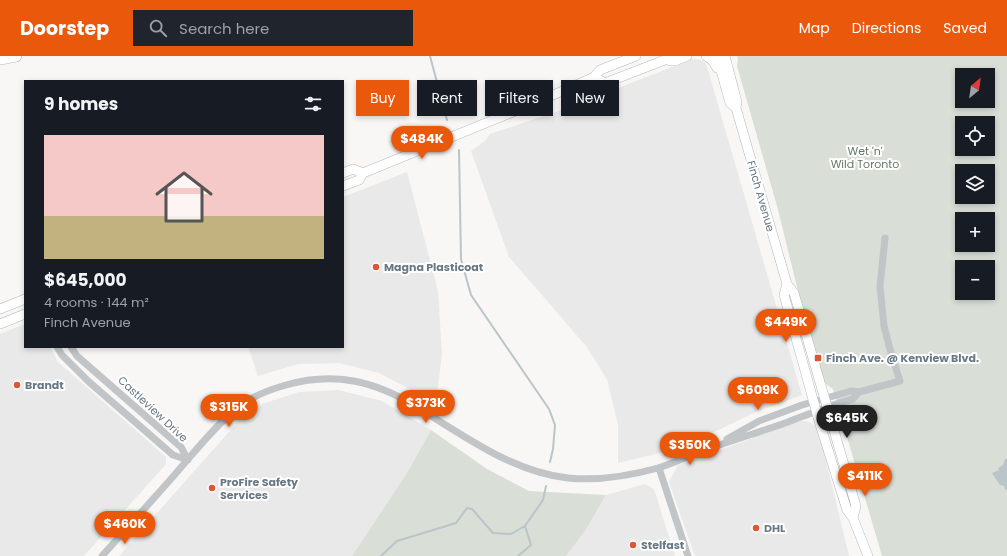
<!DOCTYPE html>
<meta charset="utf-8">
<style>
:root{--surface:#171b24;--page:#20242c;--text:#f1f3f6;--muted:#9ea1a6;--line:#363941;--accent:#ea580c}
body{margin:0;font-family:Poppins,sans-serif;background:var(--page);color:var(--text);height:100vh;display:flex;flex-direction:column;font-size:15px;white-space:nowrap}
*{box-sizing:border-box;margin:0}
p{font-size:13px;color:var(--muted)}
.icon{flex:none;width:22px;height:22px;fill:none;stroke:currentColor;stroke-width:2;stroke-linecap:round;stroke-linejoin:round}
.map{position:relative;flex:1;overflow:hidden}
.drawer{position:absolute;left:24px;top:24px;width:320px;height:268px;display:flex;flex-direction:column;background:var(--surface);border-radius:0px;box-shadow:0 2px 6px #0003}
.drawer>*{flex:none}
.guide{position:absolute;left:356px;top:24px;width:380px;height:36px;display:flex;gap:8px}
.needle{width:26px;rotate:29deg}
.buttons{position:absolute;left:955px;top:12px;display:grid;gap:8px}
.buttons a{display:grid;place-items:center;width:40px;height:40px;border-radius:0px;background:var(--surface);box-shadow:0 2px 6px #0003;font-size:20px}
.price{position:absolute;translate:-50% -34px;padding:0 9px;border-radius:14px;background:var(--accent);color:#fff;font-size:13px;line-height:26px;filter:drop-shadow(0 1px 2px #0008)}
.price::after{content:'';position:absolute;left:50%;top:24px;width:12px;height:9px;margin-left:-6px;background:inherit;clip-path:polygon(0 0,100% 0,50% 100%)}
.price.on{background:#222;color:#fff}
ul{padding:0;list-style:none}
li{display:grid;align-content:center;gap:8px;height:212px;padding:0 20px}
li+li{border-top:1px solid var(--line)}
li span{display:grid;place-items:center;height:124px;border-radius:0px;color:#555}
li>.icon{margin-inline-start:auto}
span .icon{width:72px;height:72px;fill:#fffc;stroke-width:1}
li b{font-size:17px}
h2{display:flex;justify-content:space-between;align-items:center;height:48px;padding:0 20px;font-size:17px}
.pill{padding:0 14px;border-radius:0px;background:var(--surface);box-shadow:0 2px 6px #0003;font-size:14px;line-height:36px}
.pill.on{background:var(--accent);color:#fff}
header{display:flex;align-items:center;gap:24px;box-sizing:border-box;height:56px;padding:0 20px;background:var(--accent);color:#fff}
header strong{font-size:19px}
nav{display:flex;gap:22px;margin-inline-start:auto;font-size:14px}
.search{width:280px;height:36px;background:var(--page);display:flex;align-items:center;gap:10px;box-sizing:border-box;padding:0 14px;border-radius:0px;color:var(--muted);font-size:15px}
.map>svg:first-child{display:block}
.built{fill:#e8e9e8}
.green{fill:#d9ded6;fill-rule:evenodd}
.water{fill:#bac5c9}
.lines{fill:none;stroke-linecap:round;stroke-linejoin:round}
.stream{stroke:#bac5c9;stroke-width:2}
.major-casing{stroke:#b4b9bc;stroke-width:10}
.highway-casing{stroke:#b4b8bb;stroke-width:12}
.minor{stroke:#c1c5c8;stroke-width:7}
.major{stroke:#fff;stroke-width:9}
.highway{stroke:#fff;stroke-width:11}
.poi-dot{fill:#d95733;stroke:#fff;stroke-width:1.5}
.labels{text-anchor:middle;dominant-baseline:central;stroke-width:4;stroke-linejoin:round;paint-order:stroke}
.park-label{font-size:11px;fill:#667763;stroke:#fff}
.street-label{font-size:11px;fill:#687884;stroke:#fff}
.poi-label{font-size:11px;font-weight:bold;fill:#687884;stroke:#fff;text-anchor:start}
</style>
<header>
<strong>Doorstep</strong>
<div class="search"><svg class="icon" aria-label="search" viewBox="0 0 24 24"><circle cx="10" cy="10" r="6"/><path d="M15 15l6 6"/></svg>Search here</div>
<nav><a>Map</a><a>Directions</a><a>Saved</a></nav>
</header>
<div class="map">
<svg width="1007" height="500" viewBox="0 0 1007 500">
<rect width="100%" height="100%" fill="#f8f7f5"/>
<!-- built -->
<path class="built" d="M 692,3 L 700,4 L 706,7 L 802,339 L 756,356 L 708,379 L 660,397 L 618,407 L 618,369 L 607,323 L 586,290 L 509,201 L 471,95 L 486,84 L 490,78 L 568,52 Z
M 407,116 L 438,235 L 442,298 L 436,347 L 379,317 L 339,307 L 298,308 L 258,320 L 248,291 L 343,291 L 343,141 Z
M 25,268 L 25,291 L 50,291 L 58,306 L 166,401 L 166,408 L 84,500 L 0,500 L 0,278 Z
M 338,334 L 382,345 L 431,374 L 407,417 L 352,500 L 119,500 L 243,360 L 262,348 L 299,336 Z
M 800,365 L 807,365 L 813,368 L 819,376 L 849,500 L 695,500 L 669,426 L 678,409 Z
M 645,428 L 654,433 L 675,500 L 566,500 L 585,475 L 606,439 Z"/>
<!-- green -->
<path class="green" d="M 737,0 L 1007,0 L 1007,500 L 882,500 L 833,333 L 827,329 L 824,324 L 799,239 L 777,150 L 737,10 L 738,3 ZM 962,19 L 988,19 L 988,45 L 962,45 ZM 962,67 L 988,67 L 988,93 L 962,93 ZM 962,115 L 988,115 L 988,141 L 962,141 ZM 962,163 L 988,163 L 988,189 L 962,189 ZM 962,211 L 988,211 L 988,237 L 962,237 Z
M 431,374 L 487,413 L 529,435 L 606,439 L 585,475 L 566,500 L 352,500 L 407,417 Z"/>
<!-- water -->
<path class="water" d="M 1005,403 L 1007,403 L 1007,433 L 1005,434 L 1004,430 L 1000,429 L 992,417 L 999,414 L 998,412 L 1003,409 Z"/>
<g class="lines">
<!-- stream -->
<path class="stream" d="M 430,0 L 447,64
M 459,94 L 461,203 L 471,239 L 549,353 L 555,369 L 553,393 L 550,406
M 381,500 L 397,485 L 456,467 L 467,452 L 472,453 L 493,477 L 511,478 L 525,470 L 543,444 L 546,430
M 518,500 L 531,489 L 525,470"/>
<defs>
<path id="major" d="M 706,0 L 712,4 L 717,12
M 717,0 L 730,47 L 736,52 L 787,228 L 794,237 L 856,450 L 853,462
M 725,0 L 737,46 L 736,52
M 670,5 L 675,5 L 687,0
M 594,21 L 605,27 L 675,0
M 343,117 L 353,113 L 363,117
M 343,130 L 359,124 L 363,117 L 535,47 L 594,21 L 600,14 L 636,0
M 787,228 L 784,239 L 819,365 L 847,454 L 853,462 L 868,500
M 0,253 L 25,243
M 0,268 L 25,258"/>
<path id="highway" d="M 0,3 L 16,0"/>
</defs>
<!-- major casing -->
<use href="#major" class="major-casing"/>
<!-- highway casing -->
<use href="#highway" class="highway-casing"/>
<!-- minor -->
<path class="minor" d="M 57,291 L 62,299 L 88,325 L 173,399 L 188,404
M 71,291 L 77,300 L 181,391 L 188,404
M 727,383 L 759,365 L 802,349 L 851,335 L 859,336 L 900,325 L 891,297 L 884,270 L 880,230 L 885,182
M 659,412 L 688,500
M 102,500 C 125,474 148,449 171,423 C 192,399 212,373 236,353 C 250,341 268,334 286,329 C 334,315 375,325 417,351 C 464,380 513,416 568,422 C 598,425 629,420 658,412 C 677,406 695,397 714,391 C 739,382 763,375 788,366 C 809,358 831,349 853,343 L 859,336"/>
<!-- major -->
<use href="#major" class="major"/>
<!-- highway -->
<use href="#highway" class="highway"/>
</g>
<!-- markers -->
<g class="poi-dot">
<circle cx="376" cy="211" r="4"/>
<rect x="814" y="298" width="8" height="8" rx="2"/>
<circle cx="17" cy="329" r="4"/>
<circle cx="212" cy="432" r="4"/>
<circle cx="756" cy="472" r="4"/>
<circle cx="633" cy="489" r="4"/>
</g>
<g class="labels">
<!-- park labels -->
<g class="park-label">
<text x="865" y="95">Wet 'n'<tspan x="865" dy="13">Wild Toronto</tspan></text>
</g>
<!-- street labels -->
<g class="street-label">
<text transform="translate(761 140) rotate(74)">Finch Avenue</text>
<text transform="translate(153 353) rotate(43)">Castleview Drive</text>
</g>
<!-- poi labels -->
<g class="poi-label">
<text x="384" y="211">Magna Plasticoat</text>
<text x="826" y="302">Finch Ave. @ Kenview Blvd.</text>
<text x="25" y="329">Brandt</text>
<text x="220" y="426">ProFire Safety<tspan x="220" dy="13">Services</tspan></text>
<text x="764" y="472">DHL</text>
<text x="641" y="489">Stelfast</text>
</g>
</g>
</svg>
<div class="buttons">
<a><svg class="needle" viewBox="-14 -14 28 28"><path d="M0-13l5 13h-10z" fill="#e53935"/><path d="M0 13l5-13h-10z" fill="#9ea1a6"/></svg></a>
<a><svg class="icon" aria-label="locate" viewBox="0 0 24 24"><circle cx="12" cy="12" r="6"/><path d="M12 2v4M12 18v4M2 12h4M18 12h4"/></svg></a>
<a><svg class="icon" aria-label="layers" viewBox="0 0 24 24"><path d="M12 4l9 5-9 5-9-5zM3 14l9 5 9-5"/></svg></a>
<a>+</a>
<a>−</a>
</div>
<b class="price" style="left:422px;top:104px">$484K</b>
<b class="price" style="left:786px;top:287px">$449K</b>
<b class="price" style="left:758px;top:355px">$609K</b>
<b class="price" style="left:426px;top:368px">$373K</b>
<b class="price" style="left:229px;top:372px">$315K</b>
<b class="price on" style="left:847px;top:383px">$645K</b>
<b class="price" style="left:690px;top:410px">$350K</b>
<b class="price" style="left:865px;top:441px">$411K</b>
<b class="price" style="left:125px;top:489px">$460K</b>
<div class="guide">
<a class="pill on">Buy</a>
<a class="pill">Rent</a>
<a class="pill">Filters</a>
<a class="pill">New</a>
</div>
<section class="drawer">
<h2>9 homes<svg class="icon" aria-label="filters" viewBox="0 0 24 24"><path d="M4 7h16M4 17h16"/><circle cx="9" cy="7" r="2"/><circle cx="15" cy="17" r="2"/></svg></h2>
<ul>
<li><span style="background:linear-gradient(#f6c9c9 65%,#c2b280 0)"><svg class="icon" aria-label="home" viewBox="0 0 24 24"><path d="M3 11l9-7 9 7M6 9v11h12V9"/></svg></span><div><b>$645,000</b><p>4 rooms · 144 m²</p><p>Finch Avenue</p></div></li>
</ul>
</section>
</div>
